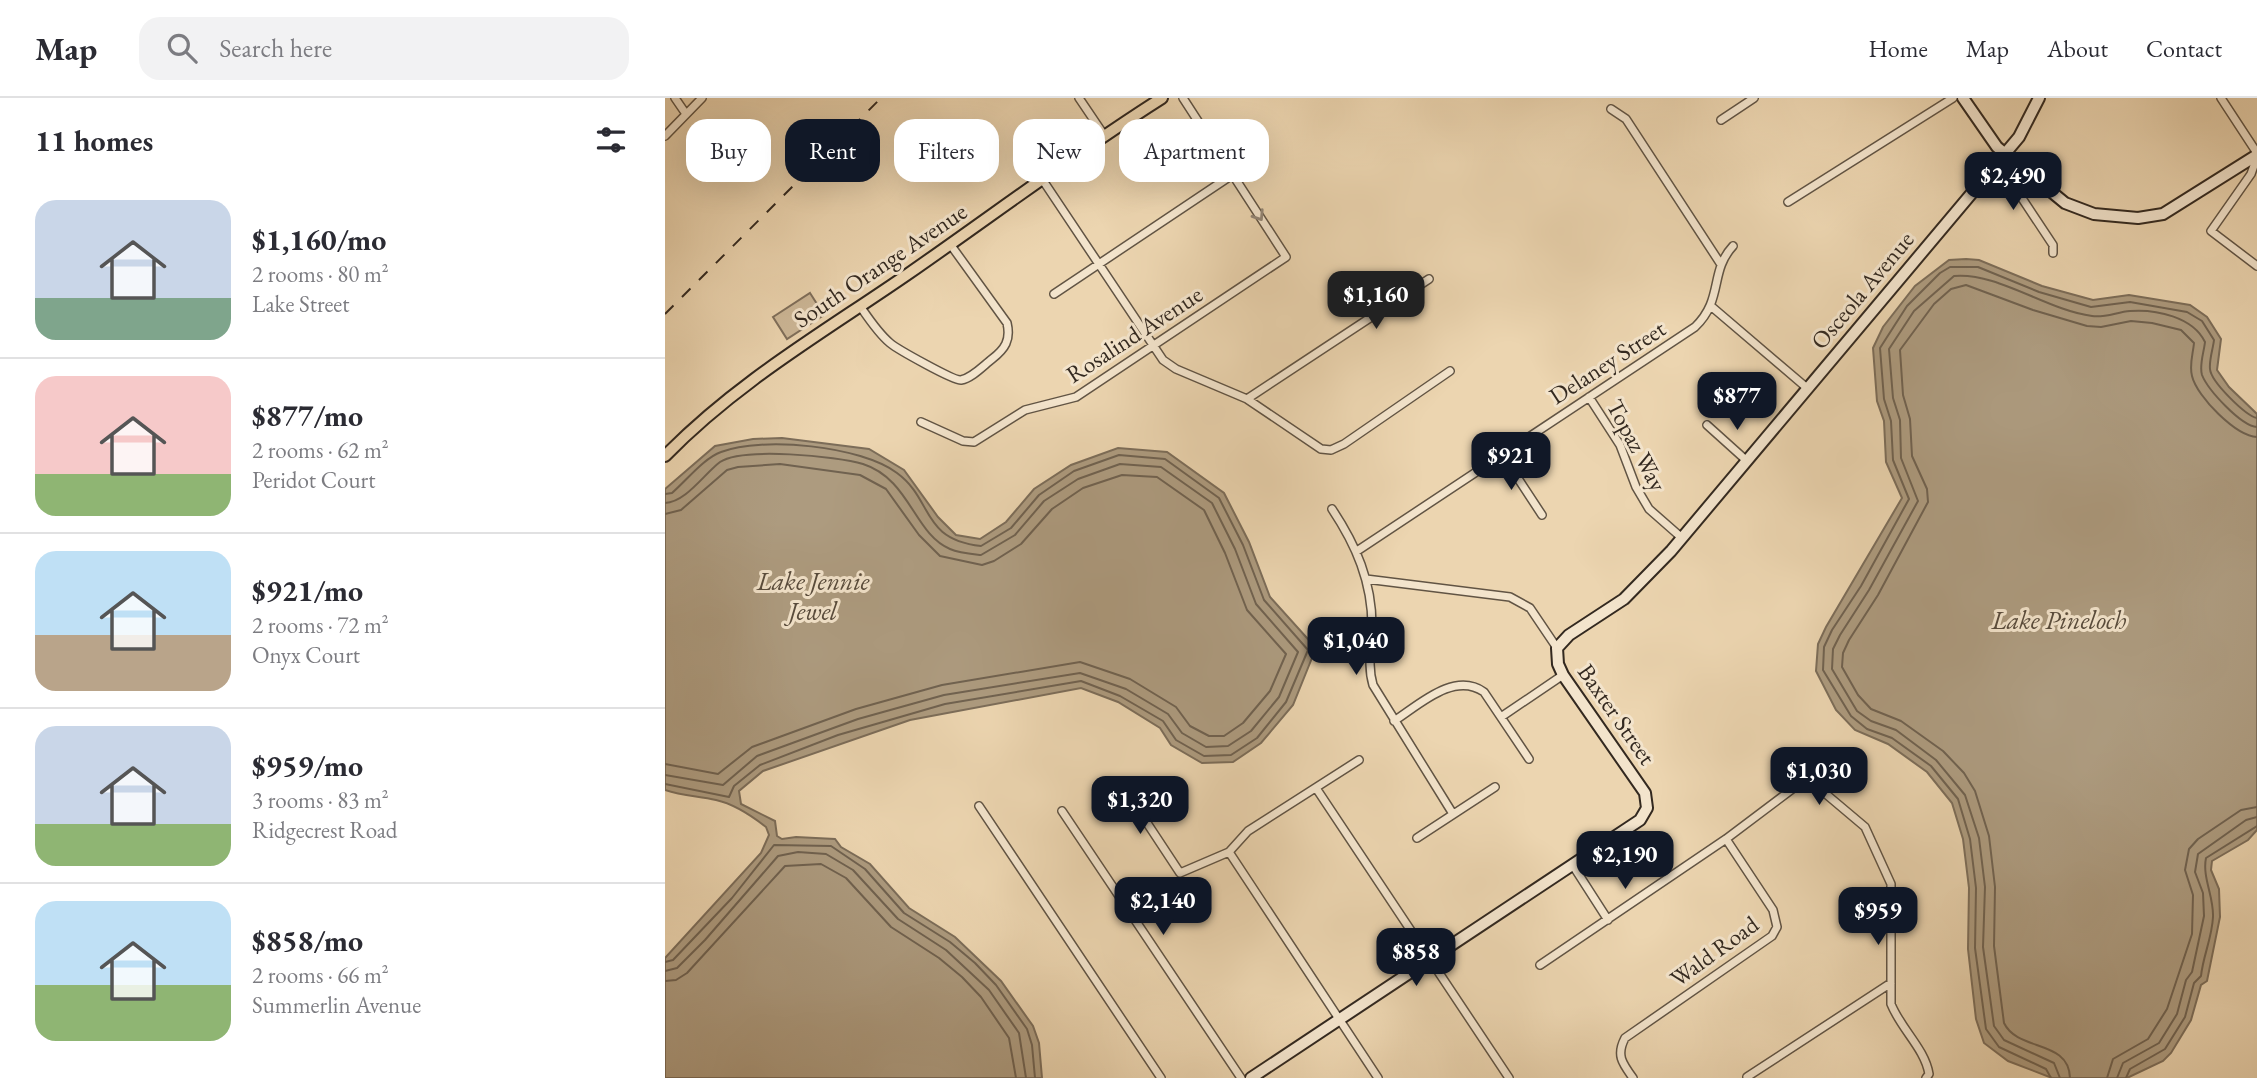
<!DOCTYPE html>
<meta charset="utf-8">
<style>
:root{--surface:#fff;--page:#f2f2f3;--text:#2b2b33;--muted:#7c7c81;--line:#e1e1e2;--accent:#111827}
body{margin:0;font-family:"EB Garamond",serif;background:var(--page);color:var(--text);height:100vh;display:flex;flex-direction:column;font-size:26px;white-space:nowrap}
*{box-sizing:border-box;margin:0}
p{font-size:23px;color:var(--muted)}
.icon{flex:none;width:38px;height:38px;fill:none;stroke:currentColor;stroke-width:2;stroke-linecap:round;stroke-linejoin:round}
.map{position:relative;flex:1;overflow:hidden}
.drawer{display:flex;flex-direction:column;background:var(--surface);width:665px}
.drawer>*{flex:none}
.guide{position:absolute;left:21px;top:21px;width:665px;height:63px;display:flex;gap:14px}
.price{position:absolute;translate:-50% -60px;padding:0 16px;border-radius:14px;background:var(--accent);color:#fff;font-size:23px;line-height:46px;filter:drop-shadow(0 2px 4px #0008)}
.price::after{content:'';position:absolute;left:50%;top:42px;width:21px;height:16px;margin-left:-10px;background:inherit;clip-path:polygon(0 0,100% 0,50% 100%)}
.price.selected{background:#222;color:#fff}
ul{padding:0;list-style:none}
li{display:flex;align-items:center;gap:21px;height:175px;padding:0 35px}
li+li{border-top:2px solid var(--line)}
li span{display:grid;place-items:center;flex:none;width:196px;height:140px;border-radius:21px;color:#555}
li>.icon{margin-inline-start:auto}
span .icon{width:84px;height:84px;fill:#fffc;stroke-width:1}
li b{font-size:30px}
h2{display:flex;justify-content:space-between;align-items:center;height:84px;padding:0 35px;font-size:30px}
.chip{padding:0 24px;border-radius:21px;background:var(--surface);box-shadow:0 7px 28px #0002;font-size:24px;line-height:63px}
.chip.selected{background:var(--accent);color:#fff}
header{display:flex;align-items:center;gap:42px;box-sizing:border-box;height:98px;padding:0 35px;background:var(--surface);border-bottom:2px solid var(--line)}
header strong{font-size:33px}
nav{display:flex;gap:38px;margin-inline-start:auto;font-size:24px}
.search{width:490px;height:63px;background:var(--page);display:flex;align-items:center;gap:18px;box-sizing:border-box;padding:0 24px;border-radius:21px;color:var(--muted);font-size:26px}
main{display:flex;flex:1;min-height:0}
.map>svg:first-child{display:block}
.green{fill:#cdb898;stroke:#80705c;stroke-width:2}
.water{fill:#ad9b7f;stroke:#7c6d59;stroke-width:2}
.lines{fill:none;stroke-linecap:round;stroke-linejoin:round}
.shore{stroke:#706250;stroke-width:2}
.street-casing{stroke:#615444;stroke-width:10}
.secondary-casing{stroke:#332920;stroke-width:14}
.primary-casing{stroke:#332920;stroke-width:14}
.street{stroke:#f3e4cc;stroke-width:7}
.secondary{stroke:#f3e4cc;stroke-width:10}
.primary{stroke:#ecd5b0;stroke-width:10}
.rail{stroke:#332920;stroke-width:2;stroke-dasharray:12 12;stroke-linecap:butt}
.oneway{stroke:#938676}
.labels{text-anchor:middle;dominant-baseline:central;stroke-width:6;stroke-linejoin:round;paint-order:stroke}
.street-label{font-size:24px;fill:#332920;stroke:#f3e4cc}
.water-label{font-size:26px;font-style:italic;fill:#584b3c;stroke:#f3e4cc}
</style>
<header>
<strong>Map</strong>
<div class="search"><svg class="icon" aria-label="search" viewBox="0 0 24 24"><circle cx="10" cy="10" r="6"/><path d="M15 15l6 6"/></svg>Search here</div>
<nav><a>Home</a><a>Map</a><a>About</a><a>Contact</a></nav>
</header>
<main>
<section class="drawer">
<h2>11 homes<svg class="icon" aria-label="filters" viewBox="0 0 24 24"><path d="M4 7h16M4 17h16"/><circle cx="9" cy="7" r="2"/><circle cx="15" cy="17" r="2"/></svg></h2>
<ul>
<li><span style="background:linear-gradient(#c9d6e8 70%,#7fa58c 0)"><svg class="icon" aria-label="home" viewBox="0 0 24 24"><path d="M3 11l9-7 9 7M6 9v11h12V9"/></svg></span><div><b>$1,160/mo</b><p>2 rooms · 80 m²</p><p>Lake Street</p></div></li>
<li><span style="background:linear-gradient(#f6c9c9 70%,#8fb573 0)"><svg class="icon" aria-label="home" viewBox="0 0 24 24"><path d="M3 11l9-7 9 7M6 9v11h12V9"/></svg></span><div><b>$877/mo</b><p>2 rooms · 62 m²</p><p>Peridot Court</p></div></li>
<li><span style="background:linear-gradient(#bfe0f5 60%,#b9a48a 0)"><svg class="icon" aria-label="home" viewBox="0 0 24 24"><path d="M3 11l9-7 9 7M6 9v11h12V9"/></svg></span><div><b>$921/mo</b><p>2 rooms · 72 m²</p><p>Onyx Court</p></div></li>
<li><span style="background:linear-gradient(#c9d6e8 70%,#8fb573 0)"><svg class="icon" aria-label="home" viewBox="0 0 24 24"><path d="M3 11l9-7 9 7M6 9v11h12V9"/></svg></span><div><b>$959/mo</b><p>3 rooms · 83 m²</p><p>Ridgecrest Road</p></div></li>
<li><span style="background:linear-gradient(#bfe0f5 60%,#8fb573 0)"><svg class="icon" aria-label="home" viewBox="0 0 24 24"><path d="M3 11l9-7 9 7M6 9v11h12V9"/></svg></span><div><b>$858/mo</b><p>2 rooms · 66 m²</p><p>Summerlin Avenue</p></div></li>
</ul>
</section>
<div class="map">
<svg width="1592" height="980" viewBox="0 0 1592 980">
<rect width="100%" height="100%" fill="#ecd5b0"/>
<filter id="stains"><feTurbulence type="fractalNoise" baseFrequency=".00286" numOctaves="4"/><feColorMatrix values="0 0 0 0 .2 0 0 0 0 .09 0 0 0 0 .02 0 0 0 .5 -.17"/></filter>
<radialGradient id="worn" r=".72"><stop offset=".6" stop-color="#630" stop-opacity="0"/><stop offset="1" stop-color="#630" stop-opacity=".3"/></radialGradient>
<!-- green -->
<path class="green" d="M 145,195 L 159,217 L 122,241 L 108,219 Z"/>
<!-- water -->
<path class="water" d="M 1301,161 L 1314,162 L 1377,188 L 1428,202 L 1464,197 L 1525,207 L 1542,219 L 1556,241 L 1552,272 L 1564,289 L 1592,316 L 1592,732 L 1583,742 L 1547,763 L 1546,772 L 1554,791 L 1555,819 L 1542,883 L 1536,887 L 1526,922 L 1506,955 L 1498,963 L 1462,980 L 1387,980 L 1343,963 L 1319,945 L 1311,921 L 1303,851 L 1304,790 L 1298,741 L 1287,705 L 1262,674 L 1223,646 L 1190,632 L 1171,612 L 1151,573 L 1153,546 L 1161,529 L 1237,400 L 1221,364 L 1219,323 L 1212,303 L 1208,250 L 1218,229 L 1250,188 L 1284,162 Z
M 117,340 L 204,351 L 239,372 L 273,419 L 291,437 L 315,441 L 341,424 L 369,391 L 406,367 L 453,350 L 502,354 L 559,395 L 584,444 L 605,499 L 651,550 L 628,607 L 596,645 L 568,664 L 537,665 L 506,647 L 495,630 L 453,604 L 416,590 L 245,622 L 98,673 L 74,693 L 76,706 L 110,723 L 112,738 L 117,741 L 131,739 L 170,741 L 176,749 L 205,766 L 244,810 L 290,839 L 336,883 L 368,928 L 374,945 L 377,980 L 0,980 L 0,860 L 96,755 L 104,737 L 101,729 C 87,718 69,706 51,702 C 33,698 17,698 0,692 L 0,391 L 50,348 L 88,341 Z"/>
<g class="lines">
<!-- shore -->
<path class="shore" d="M 0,396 L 7,395 C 21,383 39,360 56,354 C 98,338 196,348 232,375 C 269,402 255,441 316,448 L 346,430 L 374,397 L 409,373 L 454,357 L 500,361 L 554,400 L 578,447 L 599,502 L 643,552 L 621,604 L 592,640 L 566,657 L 539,658 L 511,642 L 498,623 L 455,598 L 416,583 L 280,606 L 173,637 L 95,667 L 69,688 L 64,699 L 0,686
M 0,405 C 21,404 39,376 55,364 C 77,349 172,358 198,366 C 245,381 249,436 285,451 C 294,455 307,456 316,457 L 350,437 L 379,403 L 413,381 L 455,366 L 496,369 L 547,405 L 570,451 L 591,506 L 633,554 L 614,599 L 586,633 L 563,648 L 541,649 L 517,635 L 503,616 L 461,591 L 415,575 L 279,597 L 193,621 L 92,658 L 58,687 L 0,677
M 0,416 L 16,412 L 62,372 L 73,369 L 115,366 L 195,377 L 221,391 L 254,437 L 275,458 L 317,467 L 329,463 L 356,446 L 387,411 L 418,390 L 457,377 L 492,379 L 539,412 L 560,455 L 582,512 L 621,556 L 605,593 L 578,625 L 559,638 L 544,638 L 525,628 L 511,609 L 465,581 L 415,564 L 277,587 L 191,611 L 87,649 L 53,676 L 0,666
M 0,864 L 8,862 L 67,800 L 109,747 L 166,748 L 200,771 L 239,815 L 285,844 L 310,865 L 331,887 L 362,931 L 367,947 L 370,980
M 0,873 L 12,870 L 40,842 L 113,758 L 133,754 L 161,756 L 188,772 L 233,821 L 281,852 L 324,892 L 354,935 L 361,980
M 0,883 L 11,882 L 22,875 L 120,768 L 156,766 L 181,780 L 226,829 L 274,860 L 297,879 L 316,899 L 344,940 L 351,980
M 1386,980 L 1381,971 L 1334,949 L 1321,931 L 1310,850 L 1311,790 L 1305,741 L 1293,701 L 1266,668 L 1227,640 L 1202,631 L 1186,618 L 1158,572 L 1159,549 L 1167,532 L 1196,488 L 1244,401 L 1228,362 L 1226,323 L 1219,301 L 1215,250 L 1242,208 L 1275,175 L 1285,169 L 1313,169 L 1374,194 L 1426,209 L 1465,204 L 1522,214 L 1537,223 L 1549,242 C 1548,251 1544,262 1545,271 C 1546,284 1581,318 1592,320
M 1395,980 L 1389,965 L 1339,942 L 1329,928 L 1318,849 L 1320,789 L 1314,740 L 1300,697 L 1271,662 L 1231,632 L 1206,623 L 1192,613 L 1167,571 L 1168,551 L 1175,537 L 1204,492 L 1253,403 L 1236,360 L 1235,322 L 1228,300 L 1224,251 L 1249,213 L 1289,178 C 1333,174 1381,212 1427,218 C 1440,220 1452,214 1465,213 C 1491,211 1528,219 1540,244 C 1539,254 1534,267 1537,277 C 1543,292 1576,328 1592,329
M 1405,980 C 1404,941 1353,954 1339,925 L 1329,848 L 1330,789 L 1324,738 L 1310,693 L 1299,675 L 1278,653 L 1236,623 L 1206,611 L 1193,597 L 1177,569 L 1178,555 L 1184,542 L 1213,497 L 1263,404 L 1262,391 L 1247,358 L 1245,321 L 1238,297 L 1235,252 L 1269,206 L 1286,191 L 1301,187 L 1368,212 L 1422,228 L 1436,229 L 1466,223 L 1487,225 L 1516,232 L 1529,245 C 1528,256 1524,267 1527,278 C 1532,299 1571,338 1592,339
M 1442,980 L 1448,961 L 1483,941 L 1502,911 L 1527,836 L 1528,797 L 1520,772 L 1524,751 L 1533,741 L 1576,712 L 1592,709
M 1452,980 L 1458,965 L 1494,945 L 1512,916 L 1521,882 L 1527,874 L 1539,818 L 1538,795 L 1530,774 L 1533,756 L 1581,722 L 1592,719
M 1461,980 L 1465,971 L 1500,951 L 1520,919 L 1529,885 L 1536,878 C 1538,858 1547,840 1548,819 C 1549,799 1537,779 1541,760 L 1592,728"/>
<defs>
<path id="street" d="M 10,0 L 21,16
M 414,0 L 439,37
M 1556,0 L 1592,55
M 946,11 L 961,21 L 1055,165
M 1056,22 L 1089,0
M 0,38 L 37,0
M 1592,59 L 1586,76 L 1546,133 L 1592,168
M 1333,64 L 1388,147 L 1388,155
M 377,81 L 498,262 L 511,271 L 582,301 L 656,351 L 666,352 L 679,346 L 785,273
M 1123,104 L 1288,0
M 389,196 L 567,77
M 195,208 C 204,221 213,235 225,245 C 232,251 289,283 296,282 C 307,280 318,268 327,261 C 340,251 346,242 342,225 L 285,146
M 1047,209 L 1142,290
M 924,299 L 955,347 L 971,389 L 984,411 L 1017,440
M 582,301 L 764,181
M 256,324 L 298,343 L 309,344 L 360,312 L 411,299 L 621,159 L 518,0
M 1042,327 L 1082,363
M 837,356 L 877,417
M 667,411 C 691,447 707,484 707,528 C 707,548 702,567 708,587 L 788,716
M 692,453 L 1030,229 C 1059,201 1044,174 1068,148
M 701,481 L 845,499 L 865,510 L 892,550
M 836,619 L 898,577
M 729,623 C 754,607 789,573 819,594 L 864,661
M 457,687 L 515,775 L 564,754 L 583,733 L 694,662
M 651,690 L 844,980
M 314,708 L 496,980
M 397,713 L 576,980
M 752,740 L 830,689
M 564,754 L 713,980
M 907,766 L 943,822
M 875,867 L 1061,741 L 1130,689 L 1140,685 L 1149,686 L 1200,729 L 1226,786 L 1226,906 C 1236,931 1260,951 1264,976 L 1261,980
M 1082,979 L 1226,885
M 968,980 C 957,965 951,957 960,940 L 1107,838 L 1112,829 L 1108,812 L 1061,741"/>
<path id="secondary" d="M 1298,0 L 1332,49 L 1400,105 L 1429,116 L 1473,120 L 1498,116 L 1592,57
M 586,980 L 975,722 L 982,710 L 980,695 L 898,577 L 893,566 L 892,550 L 904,537 L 959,501 L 1006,453 L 1354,39 L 1374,0"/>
<path id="primary" d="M 0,358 C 72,284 159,234 243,176 C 328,117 410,55 497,0"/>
</defs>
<!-- street casing -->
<use href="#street" class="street-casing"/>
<!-- secondary casing -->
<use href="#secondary" class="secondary-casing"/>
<!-- primary casing -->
<use href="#primary" class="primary-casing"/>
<!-- street -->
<use href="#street" class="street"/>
<!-- secondary -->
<use href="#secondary" class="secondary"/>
<!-- primary -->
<use href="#primary" class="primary"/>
<!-- rail -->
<path class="rail" d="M 0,216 L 216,0"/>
</g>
<!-- one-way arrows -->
<defs><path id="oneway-chevron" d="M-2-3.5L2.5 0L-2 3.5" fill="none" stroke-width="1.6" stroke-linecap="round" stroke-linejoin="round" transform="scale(1.75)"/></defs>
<use class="oneway" href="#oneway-chevron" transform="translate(594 118) rotate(57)"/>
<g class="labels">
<!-- street labels -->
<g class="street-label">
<text transform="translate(215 167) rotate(-34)">South Orange Avenue</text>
<text transform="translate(1197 192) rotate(-50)">Osceola Avenue</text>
<text transform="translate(469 236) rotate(-33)">Rosalind Avenue</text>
<text transform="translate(942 264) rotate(-33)">Delaney Street</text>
<text transform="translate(972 347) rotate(62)">Topaz Way</text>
<text transform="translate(952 616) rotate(55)">Baxter Street</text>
<text transform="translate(1049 853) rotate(-36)">Wald Road</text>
</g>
<!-- water labels -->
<g class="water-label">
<text x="148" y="483">Lake Jennie<tspan x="148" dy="30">Jewel</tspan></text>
<text x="1394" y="522">Lake Pineloch</text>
</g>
</g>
<rect width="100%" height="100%" filter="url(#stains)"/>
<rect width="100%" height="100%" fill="url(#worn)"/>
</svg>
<b class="price" style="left:1348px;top:114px">$2,490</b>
<b class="price selected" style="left:711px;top:233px">$1,160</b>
<b class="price" style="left:1072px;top:334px">$877</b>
<b class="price" style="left:846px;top:394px">$921</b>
<b class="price" style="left:691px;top:579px">$1,040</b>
<b class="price" style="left:1154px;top:709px">$1,030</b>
<b class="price" style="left:475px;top:738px">$1,320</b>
<b class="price" style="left:960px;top:793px">$2,190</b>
<b class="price" style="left:498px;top:839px">$2,140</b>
<b class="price" style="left:1213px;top:849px">$959</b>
<b class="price" style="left:751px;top:890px">$858</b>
<div class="guide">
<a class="chip">Buy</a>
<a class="chip selected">Rent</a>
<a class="chip">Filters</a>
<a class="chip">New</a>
<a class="chip">Apartment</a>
</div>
</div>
</main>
